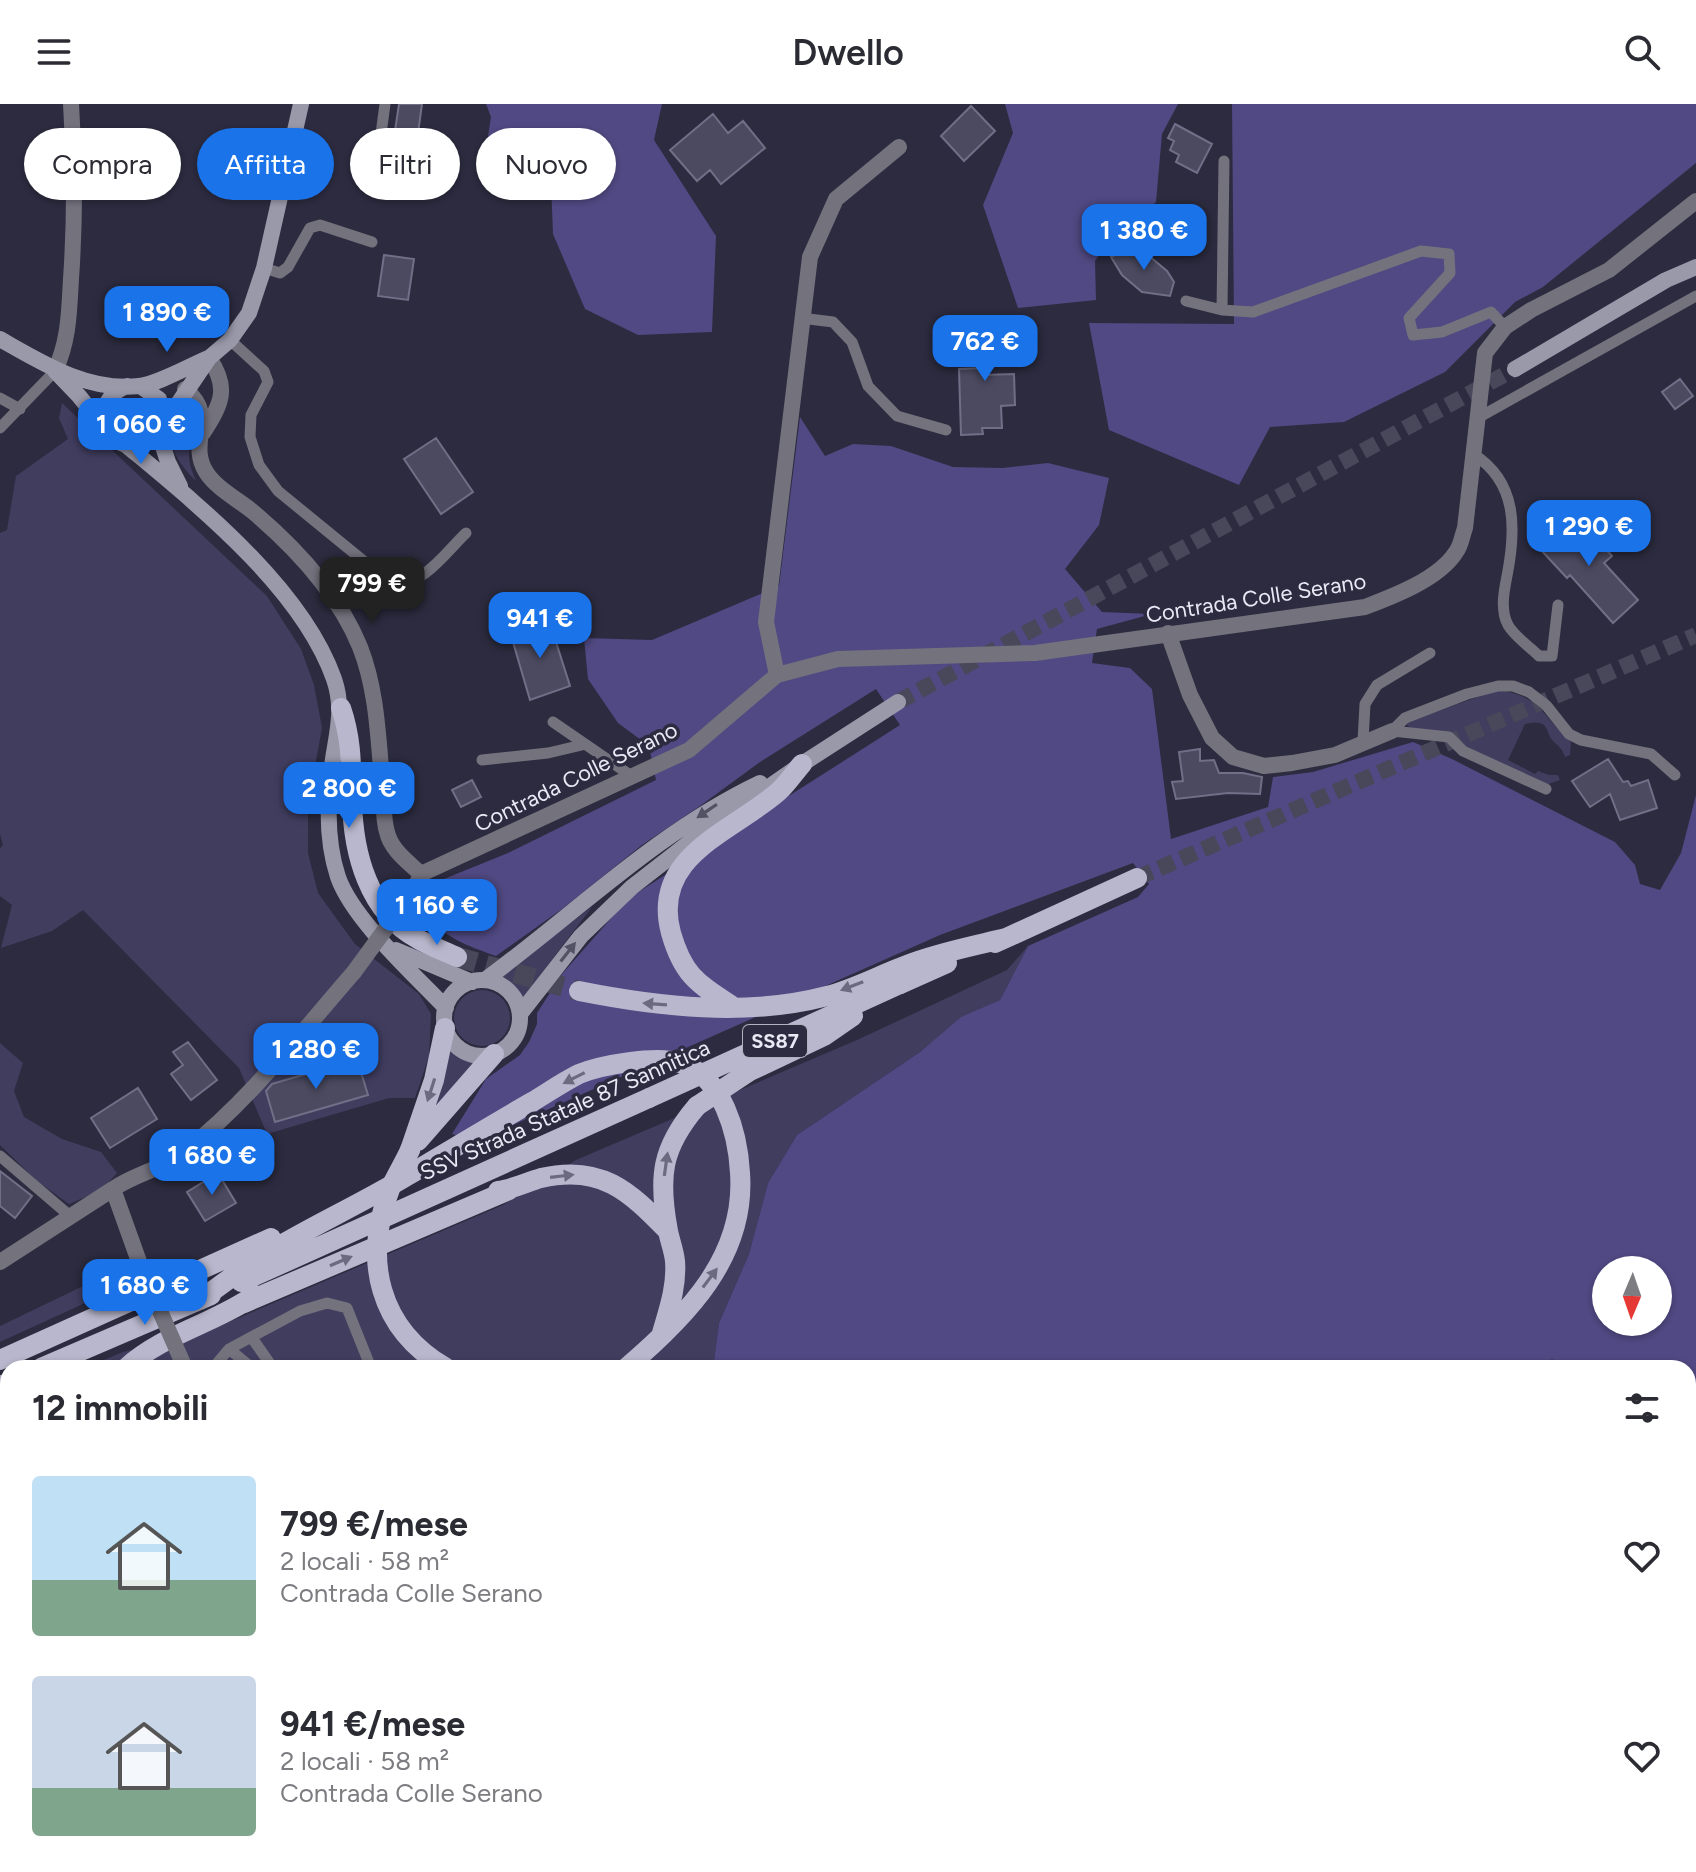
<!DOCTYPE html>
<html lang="it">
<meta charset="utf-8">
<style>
:root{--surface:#fff;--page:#f7f7f7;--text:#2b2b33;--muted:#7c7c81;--accent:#1a73e8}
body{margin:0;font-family:Figtree,sans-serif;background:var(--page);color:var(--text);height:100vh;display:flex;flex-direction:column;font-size:30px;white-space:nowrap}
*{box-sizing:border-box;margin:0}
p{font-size:26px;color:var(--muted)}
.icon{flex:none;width:44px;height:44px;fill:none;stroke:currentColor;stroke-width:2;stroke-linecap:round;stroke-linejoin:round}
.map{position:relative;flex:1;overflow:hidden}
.sheet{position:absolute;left:0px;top:1256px;width:1696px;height:512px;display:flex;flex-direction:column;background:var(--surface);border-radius:24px 24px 0 0;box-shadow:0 2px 6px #0004}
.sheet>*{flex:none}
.banner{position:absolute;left:24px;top:24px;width:800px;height:72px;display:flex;gap:16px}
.needle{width:52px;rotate:182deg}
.controls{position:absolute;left:1592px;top:1152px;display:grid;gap:16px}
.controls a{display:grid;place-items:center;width:80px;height:80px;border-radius:50%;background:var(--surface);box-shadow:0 2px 6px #0004;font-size:40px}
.price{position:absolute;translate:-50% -68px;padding:0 18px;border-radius:16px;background:var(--accent);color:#fff;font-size:26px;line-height:52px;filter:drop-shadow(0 2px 4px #0008)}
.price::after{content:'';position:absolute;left:50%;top:48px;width:24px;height:18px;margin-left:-12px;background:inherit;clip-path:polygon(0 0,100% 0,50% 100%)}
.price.active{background:#222;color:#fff}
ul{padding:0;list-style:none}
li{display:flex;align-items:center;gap:24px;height:200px;padding:0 32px}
li span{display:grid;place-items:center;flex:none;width:224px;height:160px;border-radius:8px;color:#555}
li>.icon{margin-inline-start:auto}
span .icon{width:96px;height:96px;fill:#fffc;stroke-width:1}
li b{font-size:34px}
h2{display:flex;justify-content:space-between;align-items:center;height:96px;padding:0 32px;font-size:34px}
.chip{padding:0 28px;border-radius:36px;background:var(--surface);box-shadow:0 2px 6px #0004;font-size:28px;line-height:72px}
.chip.active{background:var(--accent);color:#fff}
header{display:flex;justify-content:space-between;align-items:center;height:104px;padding:0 32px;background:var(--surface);font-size:36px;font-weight:600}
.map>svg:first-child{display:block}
.green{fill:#403d5f}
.forest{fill:#504983;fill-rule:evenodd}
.building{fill:#4b4a60;stroke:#706f87;stroke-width:2}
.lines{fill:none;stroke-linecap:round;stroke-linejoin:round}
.secondary-tunnel{stroke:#48485a;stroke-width:16;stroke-dasharray:16 8;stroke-linecap:butt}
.primary-tunnel{stroke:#48485a;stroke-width:20;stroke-dasharray:20 10;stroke-linecap:butt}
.lane{stroke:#73727d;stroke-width:11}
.street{stroke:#73727d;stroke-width:16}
.secondary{stroke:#9a99aa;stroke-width:16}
.primary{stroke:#b8b7cd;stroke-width:20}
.street-bridge{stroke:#73727d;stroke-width:16}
.primary-bridge{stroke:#b8b7cd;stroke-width:20}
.oneway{fill:#525264}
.oneway2{fill:#6b6a7f}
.labels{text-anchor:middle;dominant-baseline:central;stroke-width:7;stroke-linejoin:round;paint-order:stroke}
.shield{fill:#2c2b3f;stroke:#b0b0bf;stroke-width:2}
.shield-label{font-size:20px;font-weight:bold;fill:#e9e9f6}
.street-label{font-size:22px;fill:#e9e9f6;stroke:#2c2b3f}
</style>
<header><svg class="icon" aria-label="menu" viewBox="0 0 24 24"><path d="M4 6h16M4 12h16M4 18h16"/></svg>Dwello<svg class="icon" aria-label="search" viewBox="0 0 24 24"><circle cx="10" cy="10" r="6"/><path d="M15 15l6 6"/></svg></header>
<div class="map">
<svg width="1696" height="1768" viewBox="0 0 1696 1768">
<rect width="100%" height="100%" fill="#2c2b3f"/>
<!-- green -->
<path class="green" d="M 62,299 L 267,492 L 301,545 L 314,581 L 322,624 L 308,701 L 308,749 L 318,789 L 355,840 L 419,890 L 431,910 L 429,952 L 415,994 L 389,994 L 267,1030 L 239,964 L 83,806 L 52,827 L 1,844 L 12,801 L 0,792 L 0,744 L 3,741 L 0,730 L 0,429 L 7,426 L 16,372 L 68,335 L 59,314 Z
M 182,309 C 197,321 189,335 189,352 C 189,361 193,369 196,377 C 179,361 162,336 175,312 Z
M 1497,586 C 1540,591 1542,612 1571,638 L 1570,651 L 1565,653 C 1562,644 1560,644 1554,638 C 1543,627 1552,615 1525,620 L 1508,656 L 1535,670 L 1538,667 L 1549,671 L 1558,671 L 1560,676 L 1546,681 L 1465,642 L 1411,625 L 1405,619 Z
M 592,803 L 522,895 L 517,887 L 498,873 Z
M 1028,842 L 1000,896 L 961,914 L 920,948 L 797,1031 L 768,1079 L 749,1150 L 719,1219 L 714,1257 L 709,1264 L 242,1264 L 238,1260 L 230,1264 L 84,1264 L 123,1248 L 208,1227 L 503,1101 L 576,1056 L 857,936 L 1007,866 Z
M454 914a28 28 0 1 1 56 0a28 28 0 1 1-56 0Z
M 0,939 L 23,959 L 14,987 L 24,1013 L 62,1035 L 101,1048 L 117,1069 L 102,1086 L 69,1100 L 37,1077 L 0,1041 Z
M 448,943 L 467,957 L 478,959 L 426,1021 Z
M 129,1160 L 131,1178 L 0,1238 L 0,1222 Z
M 8,1295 L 8,1760 L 459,1760 L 458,1768 L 0,1768 L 0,1299 Z
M 489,1760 L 716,1760 L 702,1768 L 642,1768 Z"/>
<!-- forest -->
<path class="forest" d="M 486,0 L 662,0 L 654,36 L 716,132 L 712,228 L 638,231 L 585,205 L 553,130 L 551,78 L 483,64 L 491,13 Z
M 1005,0 L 1178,0 L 1162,30 L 1156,98 L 1107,140 L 1095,157 L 1096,196 L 1018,204 L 983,101 L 1013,29 Z
M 1232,0 L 1696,0 L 1696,59 L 1543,183 L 1515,198 L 1445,268 L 1344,318 L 1270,323 L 1239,381 L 1109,326 L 1089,219 L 1234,220 Z
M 800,313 L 825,352 L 853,340 L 891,342 L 953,363 L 1003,364 L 1048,359 L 1109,374 L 1099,421 L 1065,465 L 1102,508 L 1152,510 L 1097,525 L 1092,559 L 1130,564 L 1152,585 L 1171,735 L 1268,703 L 1273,673 L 1313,668 L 1413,638 L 1452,655 L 1615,738 L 1635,761 L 1640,780 L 1660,786 L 1681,749 L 1696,691 L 1696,1382 L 1688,1392 L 1688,1264 L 1558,1264 L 1552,1255 L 1546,1264 L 709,1264 L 714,1257 L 719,1219 L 749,1150 L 768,1079 L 797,1031 L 920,948 L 961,913 L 1000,896 L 1028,842 L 1138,793 L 1149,780 L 1133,759 L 940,831 L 477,1037 L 452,1030 L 486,975 L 520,951 L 529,938 L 537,920 L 537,909 L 562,870 L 629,794 L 900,621 L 876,585 L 760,658 L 700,702 L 642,741 L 562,805 L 496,852 C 468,842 441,833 424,807 L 439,777 L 508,749 L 656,676 L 649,642 L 618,619 L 588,575 L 584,534 L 652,536 L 779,482 ZM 1606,1166 L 1658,1166 L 1658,1218 L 1606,1218 Z
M 459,1760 L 642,1768 L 458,1768 Z
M 716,1760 L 1229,1760 L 1219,1768 L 702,1768 Z"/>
<!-- building -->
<path class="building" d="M 399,0 L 422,0 L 416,44 L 446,48 L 440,82 L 417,78 L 419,65 L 390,60 Z
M 971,2 L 995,27 L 964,57 L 941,32 Z
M 713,10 L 728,29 L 743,17 L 765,44 L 721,80 L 710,66 L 697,77 L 670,46 Z
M 1175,20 L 1212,40 L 1197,69 L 1176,58 L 1179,51 L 1170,46 L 1174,37 L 1168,34 Z
M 1136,141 L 1167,167 L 1174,178 L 1170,192 L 1142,188 L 1122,171 L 1111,153 Z
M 384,151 L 414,155 L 408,196 L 378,192 Z
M 962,229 L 1017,232 L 1017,242 L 983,271 L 1014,270 L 1015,301 L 1001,302 L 1002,324 L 982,324 L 983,330 L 961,331 L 959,265 L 983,264 L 962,241 Z
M 1680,275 L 1693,292 L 1675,305 L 1662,288 Z
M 436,334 L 473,388 L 441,410 L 404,355 Z
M 1576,412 L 1612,452 L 1604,459 L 1638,496 L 1613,519 L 1570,471 L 1567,474 L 1540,445 Z
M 549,516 L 570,582 L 530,596 L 510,528 Z
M 1200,645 L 1200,657 L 1214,656 L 1219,669 L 1243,669 L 1262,673 L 1260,690 L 1228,689 L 1176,695 L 1172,678 L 1183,677 L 1179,648 Z
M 1608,655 L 1623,678 L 1628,677 L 1631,682 L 1648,676 L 1657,704 L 1620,716 L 1610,690 L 1590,703 L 1572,677 Z
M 472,676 L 481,693 L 461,703 L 452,686 Z
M 188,938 L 217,976 L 191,996 L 171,970 L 183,961 L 173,948 Z
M 357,955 L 368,991 L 275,1018 L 266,987 L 272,980 Z
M 138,984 L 157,1015 L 110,1044 L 91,1014 Z
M 0,1067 L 32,1092 L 15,1114 L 0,1102 Z
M 218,1069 L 236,1099 L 205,1117 L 187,1088 Z"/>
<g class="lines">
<!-- secondary-tunnel -->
<path class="secondary-tunnel" d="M 898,598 L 1515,265
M 1137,774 L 1696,531"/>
<!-- primary-tunnel -->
<path class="primary-tunnel" d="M 457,853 L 579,887"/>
<!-- lane -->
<path class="lane" d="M 376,67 L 385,0
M 264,164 L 280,169 L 288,163 L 310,124 L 320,121 L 372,138
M 1186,197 L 1222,206 L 1253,208 L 1421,147 L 1449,150 L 1450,169 L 1409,214 L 1413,231 L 1442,228 L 1491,208 L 1505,223
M 1222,206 L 1224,57
M 801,214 L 833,218 L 852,238 L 868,282 L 897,312 L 946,326
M 230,236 L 264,267 L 268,278 L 251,311 L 250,333 L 259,361 L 278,387 L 393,481 C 423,482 446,448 466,429
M 0,294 L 20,305
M 1476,315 L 1696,192
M 0,324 L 55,267
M 1473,350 C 1518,378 1516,426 1507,472 C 1504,487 1500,506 1508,521 C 1514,532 1530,543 1539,552 L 1552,552 L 1558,501
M 553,618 L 633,673
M 1392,627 L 1405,614 L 1467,590 L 1498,582 L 1513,582 L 1529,588 L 1546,601 L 1569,630 L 1581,636 L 1651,650 L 1675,671
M 1392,627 L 1449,633 L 1463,647 L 1546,685
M 1363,637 L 1365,600 L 1377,581 L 1430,549
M 482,656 L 548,649 L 582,641
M 0,1052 L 70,1112
M 252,1234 L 273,1264
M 229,1245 L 252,1264
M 213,1264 L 229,1245 L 300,1207 L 327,1199 L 347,1204 L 371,1264"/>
<!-- street -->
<path class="street" d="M 55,267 C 69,236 69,209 71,175 C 75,117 75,59 71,0
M 185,285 C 219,313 187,338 206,368 C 216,384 237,395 252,407 C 296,444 338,489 360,543 C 378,589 378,638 383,686 C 384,700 383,715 387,728 C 391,746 408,758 421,770
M 203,329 C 221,301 230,284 209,254
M 1168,529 L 1190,591 L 1212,634 L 1233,653 L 1264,662 L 1292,659 L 1335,651 L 1392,627
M 777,571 L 766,518 L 810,153 L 836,95 L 899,43
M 414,786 L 421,770 L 689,646 L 777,571 L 838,555 L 1035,549 L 1365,503 C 1394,492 1439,475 1456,448 C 1461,442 1462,432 1465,424 L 1485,249 L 1505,223 L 1531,206 L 1609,166 L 1696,97
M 0,1158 L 113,1085
M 142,1166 L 113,1085 C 135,1070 165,1064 184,1048 C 249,997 300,930 354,868
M 0,1540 L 8,1535"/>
<!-- secondary -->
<path class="secondary" d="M 0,235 C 42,259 88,288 139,282 C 158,280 189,262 208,254
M 1515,265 L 1666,176 L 1696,163
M 55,267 L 79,292 L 114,336 L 126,341 L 138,342 L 154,335 L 209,254 L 230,236 L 249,209 L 264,164 L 301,0
M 140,282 L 159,295 L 164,317
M 106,325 C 100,305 108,289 127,282
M 159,330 L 168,358 L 180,382
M 126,341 C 198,401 302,484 334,575 C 346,610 334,636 331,671 C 327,705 327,740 338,773 C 353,816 414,870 446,904
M 396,846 L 472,878
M 485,876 C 576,809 657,728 760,679
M444 914a38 38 0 1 1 76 0a38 38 0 1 1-76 0Z
M 520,910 L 581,832 L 632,783 L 691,737 L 802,660 L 898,598"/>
<!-- primary -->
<path class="primary" d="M 341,604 C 352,636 351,663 352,696 C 353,749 368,808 418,835 C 430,842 444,847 457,853
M 995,839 L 1137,774
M 900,880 L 947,859
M 579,887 C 659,903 747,913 827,892 C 858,884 887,867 918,857 C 946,847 977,841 1006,834
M 732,902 C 697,879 683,871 671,829 C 650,752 732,728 778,688 C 787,680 794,669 802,660
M 418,1037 L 494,950
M 410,1046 L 434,976 L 445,924
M 498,1087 C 513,1085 527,1078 541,1074 C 601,1060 629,1087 668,1127
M 241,1178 L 649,994
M 200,1196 C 220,1182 239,1167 259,1154 C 307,1124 359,1101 407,1072 C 449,1047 490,1022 532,998 C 547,989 563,978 579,970 C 601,961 657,951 680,959 C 723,972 738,1030 740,1069 C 746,1153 686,1213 626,1264
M 244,1199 L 509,1086
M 662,1229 C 669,1205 677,1182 675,1157 C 674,1147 670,1137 668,1127 C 658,1073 661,1044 697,1002
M 0,1256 L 271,1134
M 41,1264 L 211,1191
M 126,1264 C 163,1230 214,1220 255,1191
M 0,1282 L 8,1279
M 0,1460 L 8,1447"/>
<!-- street-bridge -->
<path class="street-bridge" d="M 354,868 L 414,786
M 142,1166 L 185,1264"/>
<!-- primary-bridge -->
<path class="primary-bridge" d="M 649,994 L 900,880
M 697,1002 L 750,967 L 824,932 L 853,912
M 410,1046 C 404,1059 396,1072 390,1085 C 362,1156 379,1225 446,1264"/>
</g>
<!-- one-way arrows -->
<defs><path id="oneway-solid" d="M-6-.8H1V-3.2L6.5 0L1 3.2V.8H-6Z" transform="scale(2)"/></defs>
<g class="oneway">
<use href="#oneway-solid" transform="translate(707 707) rotate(146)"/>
<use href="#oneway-solid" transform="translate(568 848) rotate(-52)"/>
</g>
<g class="oneway2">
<use href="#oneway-solid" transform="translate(852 882) rotate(159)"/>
<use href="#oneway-solid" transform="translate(655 900) rotate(-176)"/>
<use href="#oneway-solid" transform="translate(574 974) rotate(153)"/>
<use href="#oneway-solid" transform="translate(431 986) rotate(108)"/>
<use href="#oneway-solid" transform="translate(666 1060) rotate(-82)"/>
<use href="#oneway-solid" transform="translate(562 1072) rotate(-7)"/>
<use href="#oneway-solid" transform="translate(341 1157) rotate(-23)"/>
<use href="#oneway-solid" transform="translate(710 1174) rotate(-53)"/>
</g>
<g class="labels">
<!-- shield labels -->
<rect class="shield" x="743" y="921" width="64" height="32" rx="6"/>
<g class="shield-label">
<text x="775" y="937">SS87</text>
</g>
<!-- street labels -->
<g class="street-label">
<text transform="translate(1256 494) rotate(-9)">Contrada Colle Serano</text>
<text transform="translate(576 673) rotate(-26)">Contrada Colle Serano</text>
<text transform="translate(565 1006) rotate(-24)">SSV Strada Statale 87 Sannitica</text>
</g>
</g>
</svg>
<div class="controls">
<a><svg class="needle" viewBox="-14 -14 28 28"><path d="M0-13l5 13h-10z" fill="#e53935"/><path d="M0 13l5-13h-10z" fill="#7c7c81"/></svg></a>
</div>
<b class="price" style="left:1144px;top:168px">1 380 €</b>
<b class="price" style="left:167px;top:250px">1 890 €</b>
<b class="price" style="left:985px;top:279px">762 €</b>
<b class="price" style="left:141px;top:362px">1 060 €</b>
<b class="price" style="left:1589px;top:464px">1 290 €</b>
<b class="price active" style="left:372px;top:521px">799 €</b>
<b class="price" style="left:540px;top:556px">941 €</b>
<b class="price" style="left:349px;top:726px">2 800 €</b>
<b class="price" style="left:437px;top:843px">1 160 €</b>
<b class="price" style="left:316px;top:987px">1 280 €</b>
<b class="price" style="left:212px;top:1093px">1 680 €</b>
<b class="price" style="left:145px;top:1223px">1 680 €</b>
<div class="banner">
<a class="chip">Compra</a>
<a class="chip active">Affitta</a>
<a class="chip">Filtri</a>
<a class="chip">Nuovo</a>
</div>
<section class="sheet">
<h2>12 immobili<svg class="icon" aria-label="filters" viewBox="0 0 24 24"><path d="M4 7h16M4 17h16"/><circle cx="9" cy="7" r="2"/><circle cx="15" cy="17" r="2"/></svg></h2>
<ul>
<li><span style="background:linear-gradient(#bfe0f5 65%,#7fa58c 0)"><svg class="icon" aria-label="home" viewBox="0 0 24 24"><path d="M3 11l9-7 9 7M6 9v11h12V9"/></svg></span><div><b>799 €/mese</b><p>2 locali · 58 m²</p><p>Contrada Colle Serano</p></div><svg class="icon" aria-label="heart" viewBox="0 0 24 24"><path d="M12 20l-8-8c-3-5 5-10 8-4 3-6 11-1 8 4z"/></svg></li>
<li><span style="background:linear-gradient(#c9d6e8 70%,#7fa58c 0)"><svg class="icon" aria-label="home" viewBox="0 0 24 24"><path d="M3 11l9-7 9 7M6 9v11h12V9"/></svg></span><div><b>941 €/mese</b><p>2 locali · 58 m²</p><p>Contrada Colle Serano</p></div><svg class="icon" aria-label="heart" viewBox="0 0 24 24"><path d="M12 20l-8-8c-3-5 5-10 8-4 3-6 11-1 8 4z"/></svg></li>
</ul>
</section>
</div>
